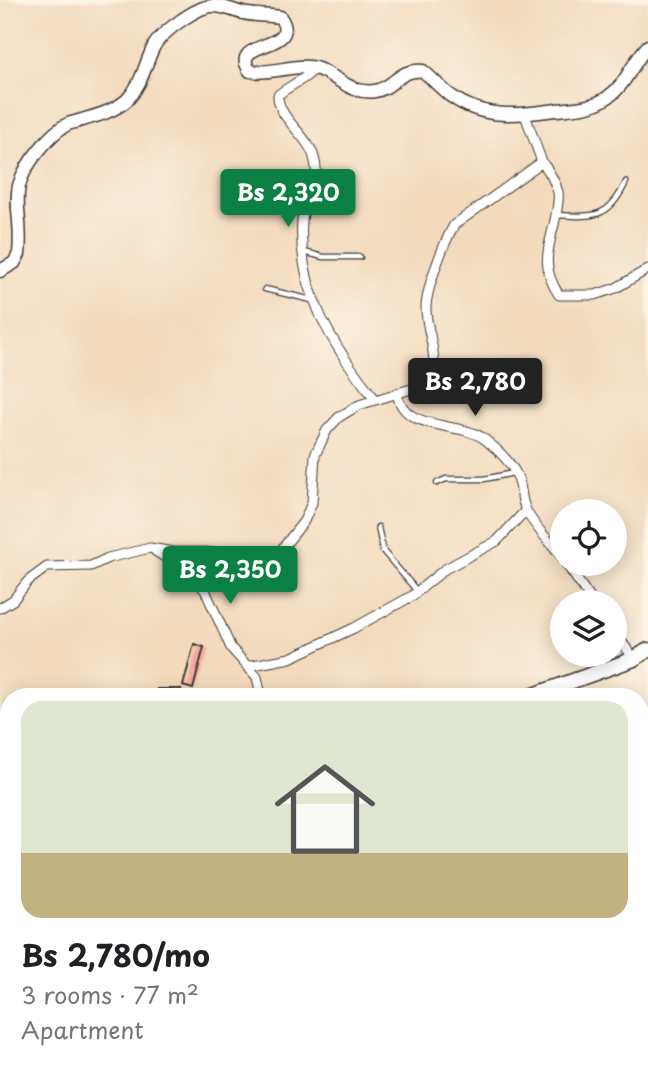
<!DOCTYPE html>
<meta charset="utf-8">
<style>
:root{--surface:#fff;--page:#f2f2f2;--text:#202124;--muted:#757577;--line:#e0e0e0;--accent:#0b8043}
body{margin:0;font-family:"Playpen Sans",sans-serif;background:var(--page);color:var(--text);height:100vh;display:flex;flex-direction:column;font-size:26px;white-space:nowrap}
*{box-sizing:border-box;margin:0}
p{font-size:23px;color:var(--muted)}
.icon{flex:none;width:38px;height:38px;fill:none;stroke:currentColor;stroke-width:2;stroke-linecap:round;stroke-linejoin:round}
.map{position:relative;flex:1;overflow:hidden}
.side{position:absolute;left:0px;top:688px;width:649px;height:387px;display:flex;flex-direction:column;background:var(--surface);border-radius:28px 28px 0 0;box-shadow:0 4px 18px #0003}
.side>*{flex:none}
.fabs{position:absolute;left:550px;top:499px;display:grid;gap:14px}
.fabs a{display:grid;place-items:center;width:77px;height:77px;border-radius:50%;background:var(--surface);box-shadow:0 4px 18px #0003;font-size:35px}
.price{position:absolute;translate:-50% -60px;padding:0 16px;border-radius:7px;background:var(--accent);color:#fff;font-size:23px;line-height:46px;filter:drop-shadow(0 2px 4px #0008)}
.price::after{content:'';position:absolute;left:50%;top:42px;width:21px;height:16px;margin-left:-10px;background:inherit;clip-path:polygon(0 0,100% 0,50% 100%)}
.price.active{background:#222;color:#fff}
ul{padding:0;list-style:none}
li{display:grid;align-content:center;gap:14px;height:371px;padding:0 21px}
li+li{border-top:2px solid var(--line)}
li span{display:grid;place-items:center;height:217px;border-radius:21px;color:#555}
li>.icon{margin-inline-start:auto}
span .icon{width:126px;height:126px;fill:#fffc;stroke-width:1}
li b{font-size:30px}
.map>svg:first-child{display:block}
.building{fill:#f5aa9e}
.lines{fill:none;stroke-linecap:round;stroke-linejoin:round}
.lane-casing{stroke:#3c3834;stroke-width:7}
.street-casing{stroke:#3c3834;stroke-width:11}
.secondary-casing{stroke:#3c3834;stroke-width:15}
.primary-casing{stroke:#3c3834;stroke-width:17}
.lane{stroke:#fff;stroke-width:4.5}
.street{stroke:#fff;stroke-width:9}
.secondary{stroke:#fff;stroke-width:12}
.primary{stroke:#fff;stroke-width:14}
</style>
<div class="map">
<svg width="648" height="1073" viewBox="0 0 648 1073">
<rect width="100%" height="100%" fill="#fcf5e5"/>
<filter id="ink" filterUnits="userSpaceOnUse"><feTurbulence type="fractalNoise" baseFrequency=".0143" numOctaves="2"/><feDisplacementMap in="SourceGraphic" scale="14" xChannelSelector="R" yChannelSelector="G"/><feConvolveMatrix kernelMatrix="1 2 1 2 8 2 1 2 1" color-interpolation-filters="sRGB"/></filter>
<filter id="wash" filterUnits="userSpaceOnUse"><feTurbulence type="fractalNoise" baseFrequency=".00686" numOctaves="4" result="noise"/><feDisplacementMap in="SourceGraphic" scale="28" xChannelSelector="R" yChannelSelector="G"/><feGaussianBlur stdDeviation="1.57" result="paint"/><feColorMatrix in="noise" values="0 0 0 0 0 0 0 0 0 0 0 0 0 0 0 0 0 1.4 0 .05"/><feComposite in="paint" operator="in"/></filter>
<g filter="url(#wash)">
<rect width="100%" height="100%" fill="#f3dabd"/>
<g id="blocks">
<!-- building -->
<path class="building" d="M 194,644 L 204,647 L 193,689 L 183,686 Z
M 157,689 L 181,689 L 179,696 L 156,696 Z"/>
</g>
</g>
<g filter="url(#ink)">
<use href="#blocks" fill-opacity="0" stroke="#3c3834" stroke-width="2"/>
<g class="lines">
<defs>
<path id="lane" d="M 227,184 L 271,182 L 316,185
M 557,215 C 594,217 609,219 626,182
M 304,252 L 323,257 L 360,257
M 265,289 L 312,300
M 437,483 L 446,479 L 484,479 L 514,473
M 378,527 L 383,551 L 417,591
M 643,718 L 648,717
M 454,1066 L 462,1073
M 269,1073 L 271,1066"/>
<path id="street" d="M 314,68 C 309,78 288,86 278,95 C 277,117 306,134 313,154 C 316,163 319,182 315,191 C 311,201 303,208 302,220 C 297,290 333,347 375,399
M 542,162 C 549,171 555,181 558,192 C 559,197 558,203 557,209 C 552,243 537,262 559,295 L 595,295 L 616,288 L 648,269
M 397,393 C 403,432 458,421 483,438 C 496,448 512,463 518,478 C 522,488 521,500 526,510 C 534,527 551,542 562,557
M 155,551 L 189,572 L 205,590 L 231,648 L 257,677 L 261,696
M 566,564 L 593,602
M 0,608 L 13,600 L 28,581 L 47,567 L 91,566 L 108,558 L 150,548 L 174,552 L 206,552 L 256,561 L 278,554 L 304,521 L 312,503 L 315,455 L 327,430 L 339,417 L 359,405 L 424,385 C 445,364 425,332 426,307 C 427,286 444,243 454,225 L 542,162 L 525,115
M 614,631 L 634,659
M 248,666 L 290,658 L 354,628 L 412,596 L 445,569 L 497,541 L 526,510
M 640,1002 L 648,1001
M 566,1066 L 575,1073
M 541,1073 L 548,1066"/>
<path id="secondary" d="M 0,271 L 14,263 L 19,254 C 24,205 3,193 40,149 C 48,139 57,129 68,124 C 87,118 111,114 127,100 C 142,84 144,67 153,48 C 160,33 196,7 212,6 C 223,5 233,11 243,13 C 255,16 268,15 280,17 C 304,52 227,39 250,71 C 271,75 295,63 315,68 C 336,74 350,95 375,91 C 394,88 399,68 423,71 C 433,79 441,89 451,96 C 484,120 519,115 556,110 C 574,108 593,108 608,97 C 626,85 633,61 648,46
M 170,1073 L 175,1066"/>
<path id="primary" d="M 531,696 L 634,659 L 648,650
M 640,839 L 648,837"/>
</defs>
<!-- lane casing -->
<use href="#lane" class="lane-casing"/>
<!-- street casing -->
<use href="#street" class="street-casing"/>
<!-- secondary casing -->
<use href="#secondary" class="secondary-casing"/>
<!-- primary casing -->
<use href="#primary" class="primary-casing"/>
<!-- lane -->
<use href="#lane" class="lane"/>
<!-- street -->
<use href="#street" class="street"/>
<!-- secondary -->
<use href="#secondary" class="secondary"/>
<!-- primary -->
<use href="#primary" class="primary"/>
</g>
</g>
</svg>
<div class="fabs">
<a><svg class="icon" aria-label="locate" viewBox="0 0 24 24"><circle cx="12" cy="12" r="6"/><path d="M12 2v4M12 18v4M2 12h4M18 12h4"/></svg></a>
<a><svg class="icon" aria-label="layers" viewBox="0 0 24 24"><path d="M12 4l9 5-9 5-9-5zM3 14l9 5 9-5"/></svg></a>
</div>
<b class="price" style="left:288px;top:229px">Bs 2,320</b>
<b class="price active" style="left:475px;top:418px">Bs 2,780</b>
<b class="price" style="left:230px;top:606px">Bs 2,350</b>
<section class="side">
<ul>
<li><span style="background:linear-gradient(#dfe7d0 70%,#c2b280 0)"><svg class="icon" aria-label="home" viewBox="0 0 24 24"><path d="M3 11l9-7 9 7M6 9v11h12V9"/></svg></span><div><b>Bs 2,780/mo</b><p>3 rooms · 77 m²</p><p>Apartment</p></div></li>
</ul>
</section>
</div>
